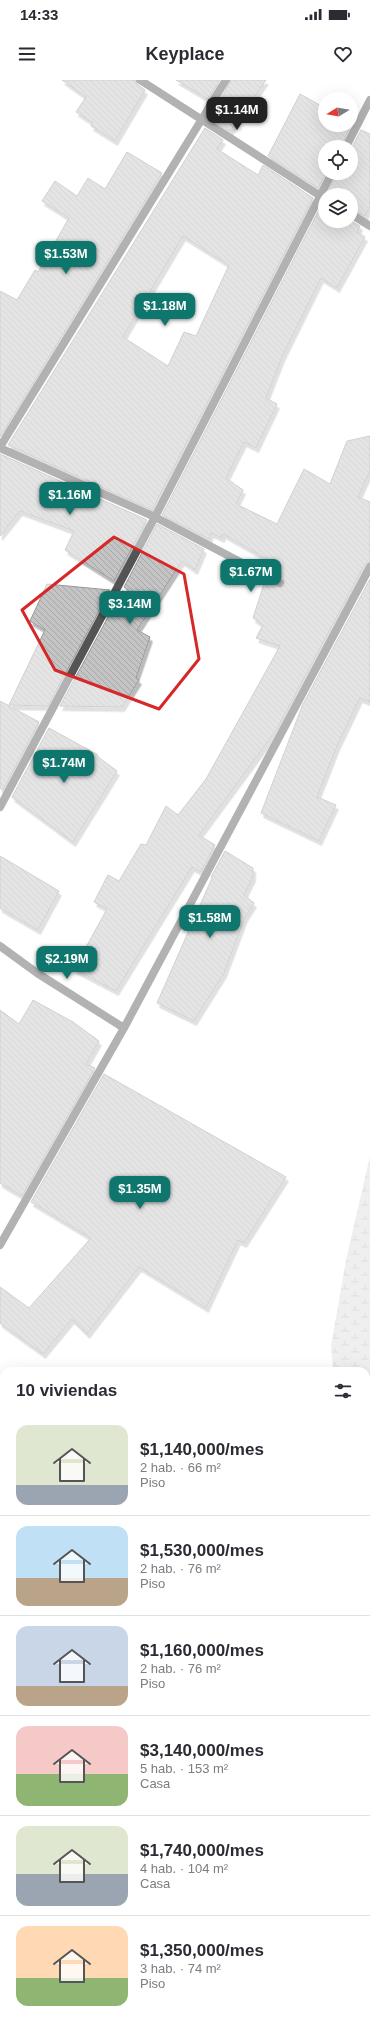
<!DOCTYPE html>
<html lang="es">
<meta charset="utf-8">
<style>
:root{--surface:#fff;--page:#f2f2f3;--text:#2b2b33;--muted:#7c7c81;--line:#e1e1e2;--accent:#0f766e}
body{margin:0;font-family:Arial,sans-serif;background:var(--page);color:var(--text);height:100vh;display:flex;flex-direction:column;font-size:15px;white-space:nowrap}
*{box-sizing:border-box;margin:0}
p{font-size:13px;color:var(--muted)}
.icon{flex:none;width:22px;height:22px;fill:none;stroke:currentColor;stroke-width:2;stroke-linecap:round;stroke-linejoin:round}
.map{position:relative;flex:1;overflow:hidden}
.details{position:absolute;left:0px;top:1287px;width:370px;height:656px;display:flex;flex-direction:column;background:var(--surface);border-radius:12px 12px 0 0;box-shadow:0 4px 16px #0002}
.details>*{flex:none}
.needle{width:26px;rotate:259deg}
.buttons{position:absolute;left:318px;top:12px;display:grid;gap:8px}
.buttons a{display:grid;place-items:center;width:40px;height:40px;border-radius:50%;background:var(--surface);box-shadow:0 4px 16px #0002;font-size:20px}
.price{position:absolute;translate:-50% -34px;padding:0 9px;border-radius:8px;background:var(--accent);color:#fff;font-size:13px;line-height:26px;filter:drop-shadow(0 1px 2px #0008)}
.price::after{content:'';position:absolute;left:50%;top:24px;width:12px;height:9px;margin-left:-6px;background:inherit;clip-path:polygon(0 0,100% 0,50% 100%)}
.price.current{background:#222;color:#fff}
ul{padding:0;list-style:none}
li{display:flex;align-items:center;gap:12px;height:100px;padding:0 16px}
li+li{border-top:1px solid var(--line)}
li span{display:grid;place-items:center;flex:none;width:112px;height:80px;border-radius:12px;color:#555}
li>.icon{margin-inline-start:auto}
span .icon{width:48px;height:48px;fill:#fffc;stroke-width:1}
li b{font-size:17px}
h2{display:flex;justify-content:space-between;align-items:center;height:48px;padding:0 16px;font-size:17px}
.status{display:flex;justify-content:space-between;align-items:center;height:28px;padding:0 20px;background:var(--surface);direction:ltr}
.status svg{height:11px;fill:currentColor}
header{display:flex;justify-content:space-between;align-items:center;height:52px;padding:0 16px;background:var(--surface);font-size:18px;font-weight:700}
.map>svg:first-child{display:block}
.wetland{fill:url(#wetland-marsh)}
.building{fill:url(#building-back-hatch);stroke:#989898;fill-rule:evenodd;filter:url(#shadow)}
.lines{fill:none;stroke-linecap:round;stroke-linejoin:round}
.street{stroke:#545454;stroke-width:8}
.marked{fill:none;stroke:#d62828;stroke-width:3;stroke-linejoin:round}
</style>
<div class="status"><b>14:33</b><svg viewBox="0 0 49 12"><path d="M0 12V9h3v3zM5 12V6h3v6zM10 12V3h3v9zM15 12V0h3v12zM26 1h20v11H26zM47 4h2v5h-2z"/></svg></div>
<header><svg class="icon" aria-label="menu" viewBox="0 0 24 24"><path d="M4 6h16M4 12h16M4 18h16"/></svg>Keyplace<svg class="icon" aria-label="heart" viewBox="0 0 24 24"><path d="M12 20l-8-8c-3-5 5-10 8-4 3-6 11-1 8 4z"/></svg></header>
<div class="map">
<svg width="370" height="1943" viewBox="0 0 370 1943">
<defs>
<pattern id="wetland-marsh" width="20" height="14" patternUnits="userSpaceOnUse"><rect width="20" height="14" fill="#dbdbdb"/><path d="M1 5h8M5 5V1M11 12h8M15 12V8" fill="none" stroke="#bababa"/></pattern>
<pattern id="building-back-hatch" width="6" height="6" patternUnits="userSpaceOnUse"><rect width="6" height="6" fill="#c4c4c4"/><path d="M-1 5l2 2M0 0l6 6M5-1l2 2" fill="none" stroke="#a7a7a7"/></pattern>
<filter id="shadow"><feDropShadow dx="2.5" dy="4.5" stdDeviation="0" flood-color="#0004"/></filter>
</defs>
<rect width="100%" height="100%" fill="#fff"/>
<!-- wetland -->
<path class="wetland" d="M 370,1076 L 370,1943 L 236,1943 L 236,1939 L 366,1939 L 366,1291 L 333,1291 L 331,1266 L 346,1180 Z"/>
<!-- building -->
<path class="building" d="M 62,0 L 135,0 L 137,4 L 145,10 L 115,61 L 91,46 L 93,43 L 76,32 L 86,17 Z
M 176,0 L 220,0 L 208,19 Z
M 231,0 L 266,0 L 230,51 L 210,39 Z
M 300,14 L 325,28 L 325,45 L 351,45 L 341,67 L 325,67 L 326,93 L 318,108 L 268,76 Z
M 205,48 L 223,60 L 217,69 L 258,95 L 263,85 L 313,118 L 152,430 L 8,365 ZM 183,156 L 229,185 L 196,256 L 184,252 L 168,286 L 123,257 Z
M 361,50 L 370,54 L 370,126 L 365,136 L 351,129 L 351,115 L 327,114 L 337,93 L 351,93 L 351,69 Z
M 127,72 L 162,93 L 0,357 L 0,211 L 17,220 L 35,190 L 38,192 L 69,138 L 42,121 L 55,101 L 77,116 L 88,98 L 105,109 Z
M 322,124 L 325,124 L 325,141 L 351,141 L 360,146 L 357,152 L 365,157 L 337,208 L 321,198 L 282,277 L 266,318 L 277,324 L 256,368 L 244,362 L 226,398 L 243,410 L 236,424 L 277,444 L 304,389 L 330,404 L 347,361 L 370,356 L 370,391 L 358,417 L 370,422 L 370,482 L 365,484 L 277,649 L 199,755 L 215,765 L 201,792 L 192,787 L 116,911 L 74,889 L 107,829 L 94,822 L 108,795 L 119,801 L 141,764 L 146,765 L 166,726 L 178,735 L 206,699 L 280,566 L 256,558 L 263,545 L 253,538 L 265,501 L 280,508 L 285,505 L 283,498 L 269,491 L 272,482 L 223,454 L 222,458 L 211,453 L 209,459 L 162,435 Z
M 0,374 L 147,440 L 114,501 L 65,470 L 74,451 L 20,431 L 0,456 Z
M 157,444 L 204,469 L 195,490 L 182,481 L 137,550 L 150,557 L 136,598 L 139,600 L 122,627 L 60,626 L 122,511 L 130,512 L 124,507 Z
M 370,499 L 370,622 L 360,618 L 337,666 L 317,717 L 336,725 L 319,761 L 261,733 L 303,624 Z
M 47,504 L 110,510 L 48,626 L 9,625 L 45,550 L 30,541 Z
M 0,621 L 39,642 L 3,710 L 0,708 Z
M 49,648 L 98,675 L 97,676 L 117,691 L 73,762 L 12,717 Z
M 225,771 L 253,788 L 253,797 L 244,815 L 254,823 L 245,837 L 224,893 L 194,941 L 157,923 L 212,798 L 211,797 Z
M 0,776 L 59,811 L 38,850 L 0,828 Z
M 33,920 L 73,942 L 99,961 L 86,984 L 95,988 L 22,1116 L 0,1103 L 0,930 L 19,944 Z
M 104,994 L 286,1097 L 244,1163 L 238,1160 L 206,1228 L 139,1187 L 87,1254 L 72,1239 L 43,1274 L 0,1243 L 0,1207 L 29,1228 L 91,1158 L 31,1122 Z"/>
<g class="lines">
<!-- street -->
<path class="street" d="M 140,0 L 325,119
M 346,67 L 370,20
M 351,134 L 370,146
M 0,367 L 226,0
M 0,368 L 155,437 L 280,503
M 0,727 L 155,437 L 332,93
M 0,866 L 37,893 L 124,948
M 0,1165 L 124,948 L 370,487"/>
</g>
<!-- marked area -->
<path d="M0 0H370V1943H0ZM 114,457 L 184,494 L 199,579 L 159,629 L 55,590 L 22,530 Z" fill="#fff" fill-opacity=".55" fill-rule="evenodd"/>
<path class="marked" d="M 114,457 L 184,494 L 199,579 L 159,629 L 55,590 L 22,530 Z"/>
</svg>
<div class="buttons">
<a><svg class="needle" viewBox="-14 -14 28 28"><path d="M0-13l5 13h-10z" fill="#e53935"/><path d="M0 13l5-13h-10z" fill="#7c7c81"/></svg></a>
<a><svg class="icon" aria-label="locate" viewBox="0 0 24 24"><circle cx="12" cy="12" r="6"/><path d="M12 2v4M12 18v4M2 12h4M18 12h4"/></svg></a>
<a><svg class="icon" aria-label="layers" viewBox="0 0 24 24"><path d="M12 4l9 5-9 5-9-5zM3 14l9 5 9-5"/></svg></a>
</div>
<b class="price current" style="left:237px;top:51px">$1.14M</b>
<b class="price" style="left:66px;top:195px">$1.53M</b>
<b class="price" style="left:165px;top:247px">$1.18M</b>
<b class="price" style="left:70px;top:436px">$1.16M</b>
<b class="price" style="left:251px;top:513px">$1.67M</b>
<b class="price" style="left:130px;top:545px">$3.14M</b>
<b class="price" style="left:64px;top:704px">$1.74M</b>
<b class="price" style="left:210px;top:859px">$1.58M</b>
<b class="price" style="left:67px;top:900px">$2.19M</b>
<b class="price" style="left:140px;top:1130px">$1.35M</b>
<section class="details">
<h2>10 viviendas<svg class="icon" aria-label="filters" viewBox="0 0 24 24"><path d="M4 7h16M4 17h16"/><circle cx="9" cy="7" r="2"/><circle cx="15" cy="17" r="2"/></svg></h2>
<ul>
<li><span style="background:linear-gradient(#dfe7d0 75%,#9aa5b1 0)"><svg class="icon" aria-label="home" viewBox="0 0 24 24"><path d="M3 11l9-7 9 7M6 9v11h12V9"/></svg></span><div><b>$1,140,000/mes</b><p>2 hab. · 66 m²</p><p>Piso</p></div></li>
<li><span style="background:linear-gradient(#bfe0f5 65%,#b9a48a 0)"><svg class="icon" aria-label="home" viewBox="0 0 24 24"><path d="M3 11l9-7 9 7M6 9v11h12V9"/></svg></span><div><b>$1,530,000/mes</b><p>2 hab. · 76 m²</p><p>Piso</p></div></li>
<li><span style="background:linear-gradient(#c9d6e8 75%,#b9a48a 0)"><svg class="icon" aria-label="home" viewBox="0 0 24 24"><path d="M3 11l9-7 9 7M6 9v11h12V9"/></svg></span><div><b>$1,160,000/mes</b><p>2 hab. · 76 m²</p><p>Piso</p></div></li>
<li><span style="background:linear-gradient(#f6c9c9 60%,#8fb573 0)"><svg class="icon" aria-label="home" viewBox="0 0 24 24"><path d="M3 11l9-7 9 7M6 9v11h12V9"/></svg></span><div><b>$3,140,000/mes</b><p>5 hab. · 153 m²</p><p>Casa</p></div></li>
<li><span style="background:linear-gradient(#dfe7d0 60%,#9aa5b1 0)"><svg class="icon" aria-label="home" viewBox="0 0 24 24"><path d="M3 11l9-7 9 7M6 9v11h12V9"/></svg></span><div><b>$1,740,000/mes</b><p>4 hab. · 104 m²</p><p>Casa</p></div></li>
<li><span style="background:linear-gradient(#ffd9b3 65%,#8fb573 0)"><svg class="icon" aria-label="home" viewBox="0 0 24 24"><path d="M3 11l9-7 9 7M6 9v11h12V9"/></svg></span><div><b>$1,350,000/mes</b><p>3 hab. · 74 m²</p><p>Piso</p></div></li>
</ul>
</section>
</div>
